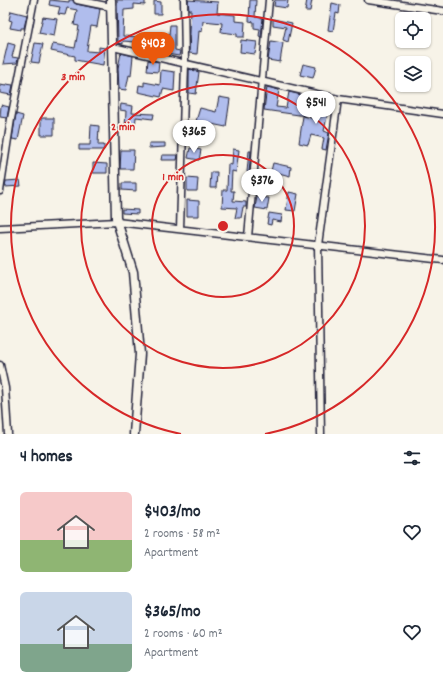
<!DOCTYPE html>
<meta charset="utf-8">
<style>
:root{--surface:#fff;--page:#f6f6f7;--text:#1f2937;--muted:#747a83;--accent:#ea580c}
body{margin:0;font-family:Dekko,sans-serif;background:var(--page);color:var(--text);height:100vh;display:flex;flex-direction:column;font-size:15px;white-space:nowrap}
*{box-sizing:border-box;margin:0}
p{font-size:13px;color:var(--muted)}
.icon{flex:none;width:22px;height:22px;fill:none;stroke:currentColor;stroke-width:2;stroke-linecap:round;stroke-linejoin:round}
.map{position:relative;height:434px;overflow:hidden}
.drawer{display:flex;flex-direction:column;background:var(--surface);flex:1}
.drawer>*{flex:none}
.fabs{position:absolute;left:395px;top:12px;display:grid;gap:8px}
.fabs a{display:grid;place-items:center;width:36px;height:36px;border-radius:6px;background:var(--surface);box-shadow:0 1px 3px #0004;font-size:20px}
.price{position:absolute;translate:-50% -34px;padding:0 9px;border-radius:14px;background:#fff;color:#222;font-size:13px;line-height:26px;filter:drop-shadow(0 1px 2px #0008)}
.price::after{content:'';position:absolute;left:50%;top:24px;width:12px;height:9px;margin-left:-6px;background:inherit;clip-path:polygon(0 0,100% 0,50% 100%)}
.price.selected{background:var(--accent);color:#fff}
ul{padding:0;list-style:none}
li{display:flex;align-items:center;gap:12px;height:100px;padding:0 20px}
li span{display:grid;place-items:center;flex:none;width:112px;height:80px;border-radius:6px;color:#555}
li>.icon{margin-inline-start:auto}
span .icon{width:48px;height:48px;fill:#fffc;stroke-width:1}
li b{font-size:17px}
h2{display:flex;justify-content:space-between;align-items:center;height:48px;padding:0 20px;font-size:17px}
.map>svg:first-child{display:block}
.building{fill:#b0bded;stroke:#22223b}
.lines{fill:none;stroke-linecap:round;stroke-linejoin:round}
.minor-casing{stroke:#22223b;stroke-width:9}
.tertiary-casing{stroke:#22223b;stroke-width:11}
.minor{stroke:#f7f3e8;stroke-width:6}
.tertiary{stroke:#f7f3e8;stroke-width:8}
.ring{fill:none;stroke:#d62828;stroke-width:2}
.centre{fill:#d62828;stroke:#f7f3e8;stroke-width:2}
.ring-label{font-size:12px;text-anchor:middle;font-weight:bold;fill:#d62828;stroke:#f7f3e8;stroke-width:3.5;stroke-linejoin:round;paint-order:stroke}
</style>
<div class="map">
<svg width="443" height="434" viewBox="0 0 443 434">
<rect width="100%" height="100%" fill="#f7f3e8"/>
<filter id="ink" filterUnits="userSpaceOnUse"><feTurbulence type="fractalNoise" baseFrequency=".025" numOctaves="2"/><feDisplacementMap in="SourceGraphic" scale="8" xChannelSelector="R" yChannelSelector="G"/><feConvolveMatrix kernelMatrix="1 2 1 2 8 2 1 2 1" color-interpolation-filters="sRGB"/></filter>
<g filter="url(#ink)">
<!-- building -->
<path class="building" d="M 50,0 L 69,2 L 69,0 L 73,0 L 76,4 L 100,9 L 97,27 L 91,26 L 87,49 L 87,51 L 99,52 L 99,47 L 105,48 L 103,65 L 75,60 L 75,56 L 51,51 L 53,44 L 75,48 L 79,26 L 74,25 L 77,10 L 67,8 L 65,15 L 58,14 L 60,7 L 49,5 Z
M 117,0 L 145,0 L 145,5 L 134,4 L 134,9 L 124,10 L 123,36 L 141,37 L 140,45 L 135,44 L 135,42 L 123,41 L 123,44 L 118,43 Z
M 188,0 L 218,2 L 217,13 L 235,15 L 235,21 L 245,22 L 244,37 L 237,37 L 237,34 L 221,32 L 222,23 L 203,21 L 202,32 L 199,31 L 197,54 L 189,53 L 191,10 L 189,10 Z
M 250,0 L 256,0 L 255,17 L 263,18 L 261,37 L 259,36 L 260,29 L 254,28 L 254,22 L 249,21 Z
M 275,0 L 288,0 L 287,8 L 274,6 Z
M 307,0 L 312,0 L 310,11 L 305,11 Z
M 154,1 L 161,2 L 161,14 L 154,14 Z
M 332,3 L 340,5 L 339,14 L 336,13 L 333,31 L 328,30 Z
M 11,11 L 27,15 L 24,28 L 21,28 L 21,30 L 10,28 L 12,21 L 9,20 Z
M 43,17 L 57,19 L 54,36 L 39,33 Z
M 273,19 L 292,23 L 288,42 L 283,40 L 286,27 L 273,25 Z
M 170,25 L 175,25 L 175,50 L 180,51 L 179,56 L 167,54 Z
M 241,40 L 257,42 L 255,54 L 240,52 Z
M 271,41 L 283,43 L 280,62 L 268,60 Z
M 8,43 L 15,45 L 12,57 L 18,58 L 17,63 L 3,64 Z
M 35,43 L 43,44 L 39,63 L 31,62 Z
M 121,53 L 133,56 L 131,76 L 129,75 L 126,90 L 119,89 L 118,68 Z
M 148,60 L 159,62 L 158,72 L 147,71 Z
M 303,64 L 316,67 L 313,78 L 300,75 Z
M 189,69 L 199,72 L 196,94 L 189,93 Z
M 161,70 L 175,72 L 174,91 L 163,89 L 161,97 L 138,92 L 139,85 L 144,86 L 144,82 L 160,85 Z
M 6,84 L 13,85 L 11,95 L 0,93 L 0,85 L 6,86 Z
M 267,87 L 279,90 L 276,107 L 286,108 L 289,92 L 310,97 L 306,116 L 264,110 Z
M 219,97 L 230,99 L 226,127 L 196,121 L 200,108 L 216,112 Z
M 320,99 L 330,102 L 324,131 L 329,133 L 326,150 L 322,149 L 324,138 L 311,135 L 308,145 L 299,143 L 303,116 L 315,119 Z
M 121,104 L 133,106 L 132,113 L 154,114 L 153,119 L 136,117 L 135,128 L 125,128 L 126,111 L 120,110 Z
M 1,105 L 9,107 L 7,118 L 0,117 Z
M 16,114 L 23,116 L 18,140 L 12,139 Z
M 41,118 L 54,118 L 54,135 L 41,135 Z
M 91,125 L 99,126 L 98,145 L 104,145 L 104,150 L 79,150 L 79,145 L 90,145 Z
M 190,129 L 203,133 L 201,142 L 188,138 Z
M 149,143 L 165,143 L 165,147 L 149,148 Z
M 190,148 L 201,150 L 199,160 L 188,158 Z
M 233,149 L 239,150 L 236,172 L 232,171 L 231,191 L 234,191 L 233,201 L 246,202 L 246,207 L 243,207 L 241,218 L 235,218 L 237,208 L 222,207 L 223,190 L 227,190 L 228,164 L 232,165 Z
M 121,150 L 134,150 L 133,169 L 120,169 Z
M 249,151 L 251,151 L 249,173 L 247,172 Z
M 162,155 L 178,155 L 177,160 L 161,160 Z
M 93,163 L 107,164 L 107,173 L 93,173 Z
M 273,163 L 291,167 L 290,176 L 271,171 Z
M 211,172 L 217,172 L 216,188 L 210,188 Z
M 187,178 L 198,179 L 197,191 L 187,191 Z
M 20,180 L 21,186 L 5,187 L 6,181 Z
M 122,183 L 136,183 L 136,191 L 122,190 Z
M 289,192 L 298,194 L 295,211 L 286,210 Z
M 257,197 L 269,198 L 267,210 L 255,208 Z
M 187,200 L 199,201 L 199,216 L 187,216 Z
M 122,209 L 138,210 L 138,214 L 122,213 Z
M 269,213 L 282,215 L 281,222 L 272,220 L 271,225 L 267,224 Z"/>
<g class="lines">
<defs>
<path id="minor" d="M 77,0 L 111,7
M 368,0 L 443,11
M 113,47 L 338,99 L 443,114
M 0,191 L 11,119 L 34,0
M 0,228 L 117,222 L 443,260
M 180,229 L 185,63 L 184,0
M 248,237 L 269,0
M 0,365 L 5,388 L 8,434
M 321,434 L 318,245 L 338,99"/>
<path id="tertiary" d="M 111,0 L 116,218 L 133,272 L 140,354 L 134,434"/>
</defs>
<!-- minor casing -->
<use href="#minor" class="minor-casing"/>
<!-- tertiary casing -->
<use href="#tertiary" class="tertiary-casing"/>
<!-- minor -->
<use href="#minor" class="minor"/>
<!-- tertiary -->
<use href="#tertiary" class="tertiary"/>
</g>
</g>
<!-- distance rings -->
<g class="ring">
<circle cx="223" cy="226" r="71"/>
<circle cx="223" cy="226" r="142"/>
<path d="M181 434A212 212 0 1 1 265 434"/>
</g>
<circle cx="223" cy="226" r="6" class="centre"/>
<g class="ring-label">
<text x="73" y="80">3 min</text>
<text x="123" y="130">2 min</text>
<text x="173" y="180">1 min</text>
</g>
</svg>
<div class="fabs">
<a><svg class="icon" aria-label="locate" viewBox="0 0 24 24"><circle cx="12" cy="12" r="6"/><path d="M12 2v4M12 18v4M2 12h4M18 12h4"/></svg></a>
<a><svg class="icon" aria-label="layers" viewBox="0 0 24 24"><path d="M12 4l9 5-9 5-9-5zM3 14l9 5 9-5"/></svg></a>
</div>
<b class="price selected" style="left:153px;top:66px">$403</b>
<b class="price" style="left:316px;top:125px">$541</b>
<b class="price" style="left:194px;top:154px">$365</b>
<b class="price" style="left:262px;top:203px">$376</b>
</div>
<section class="drawer">
<h2>4 homes<svg class="icon" aria-label="filters" viewBox="0 0 24 24"><path d="M4 7h16M4 17h16"/><circle cx="9" cy="7" r="2"/><circle cx="15" cy="17" r="2"/></svg></h2>
<ul>
<li><span style="background:linear-gradient(#f6c9c9 60%,#8fb573 0)"><svg class="icon" aria-label="home" viewBox="0 0 24 24"><path d="M3 11l9-7 9 7M6 9v11h12V9"/></svg></span><div><b>$403/mo</b><p>2 rooms · 58 m²</p><p>Apartment</p></div><svg class="icon" aria-label="heart" viewBox="0 0 24 24"><path d="M12 20l-8-8c-3-5 5-10 8-4 3-6 11-1 8 4z"/></svg></li>
<li><span style="background:linear-gradient(#c9d6e8 65%,#7fa58c 0)"><svg class="icon" aria-label="home" viewBox="0 0 24 24"><path d="M3 11l9-7 9 7M6 9v11h12V9"/></svg></span><div><b>$365/mo</b><p>2 rooms · 60 m²</p><p>Apartment</p></div><svg class="icon" aria-label="heart" viewBox="0 0 24 24"><path d="M12 20l-8-8c-3-5 5-10 8-4 3-6 11-1 8 4z"/></svg></li>
</ul>
</section>
